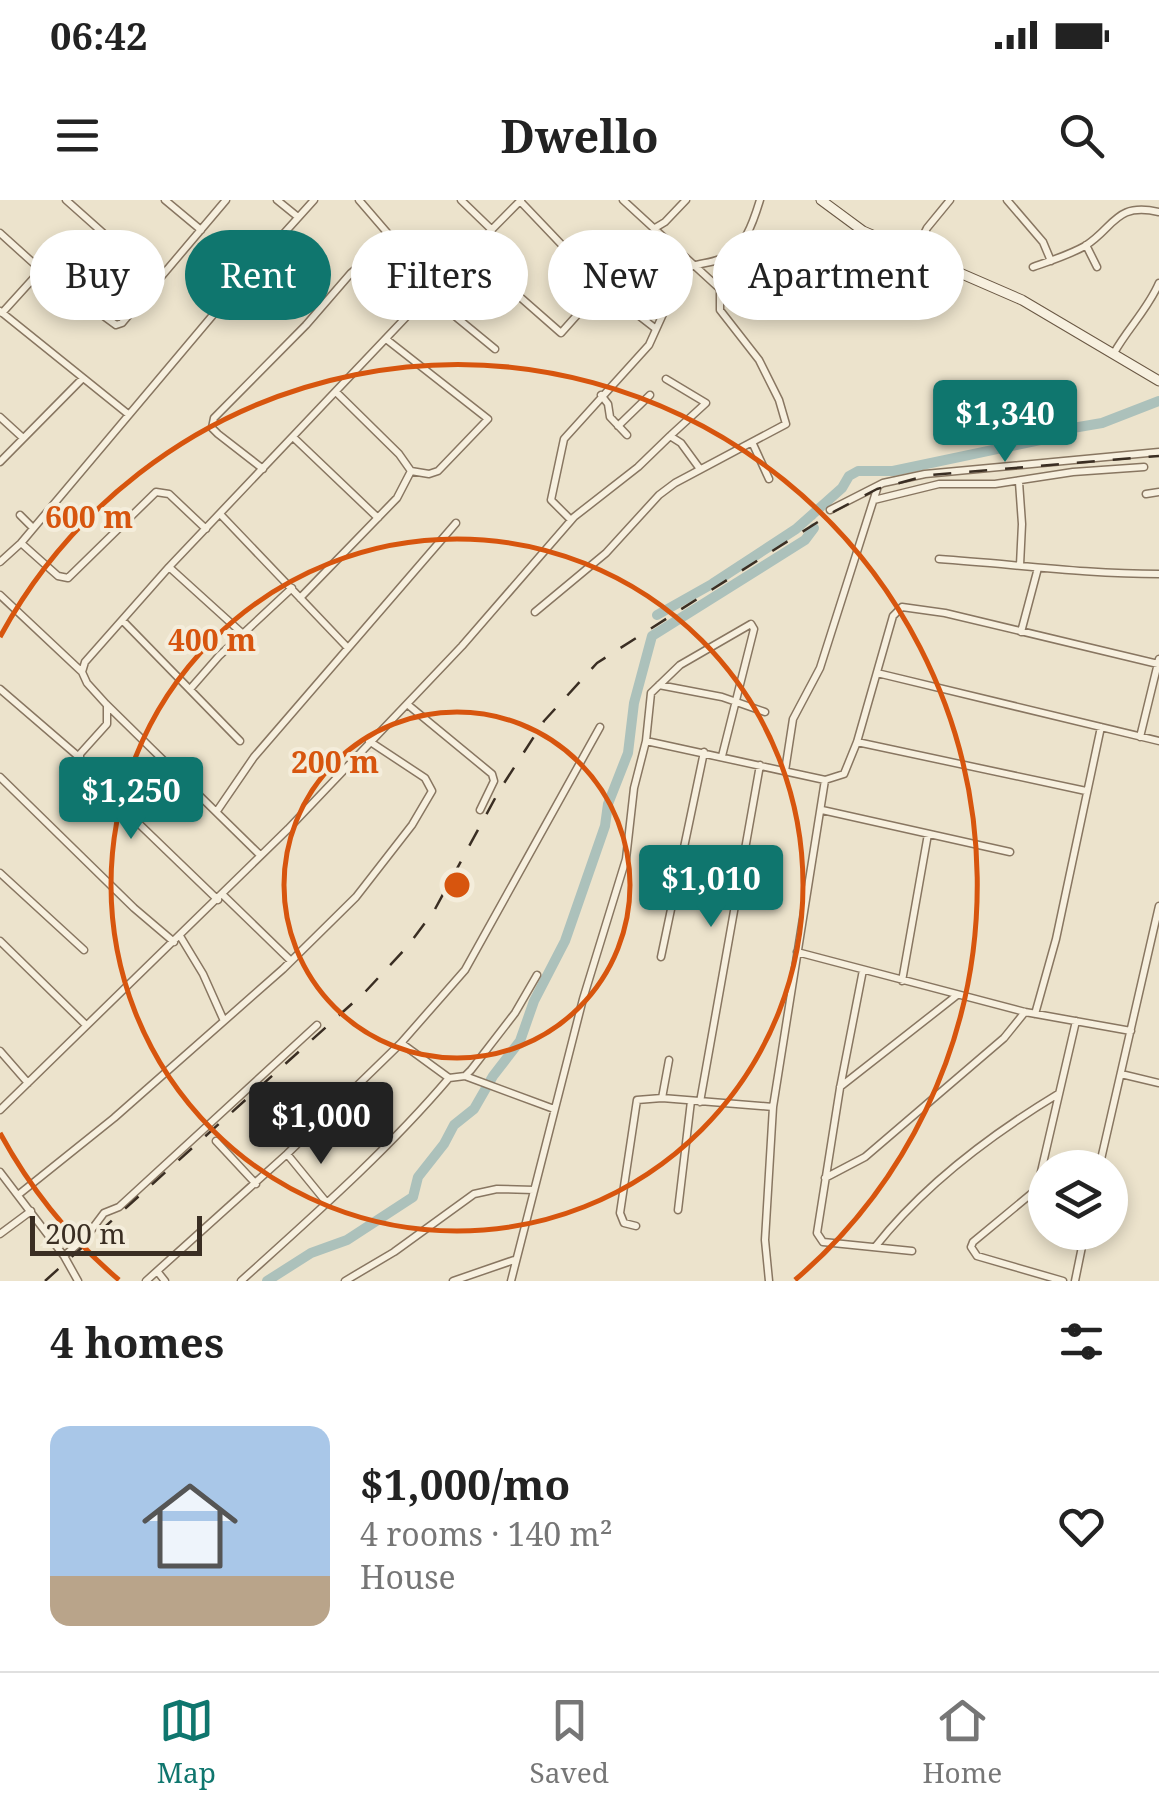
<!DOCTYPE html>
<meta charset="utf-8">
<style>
:root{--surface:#fff;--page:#f2f2f2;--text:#222;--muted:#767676;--line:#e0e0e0;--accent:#0f766e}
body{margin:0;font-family:"Noto Serif",serif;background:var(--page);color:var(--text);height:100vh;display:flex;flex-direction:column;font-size:38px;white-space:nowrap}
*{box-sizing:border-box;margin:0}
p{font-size:32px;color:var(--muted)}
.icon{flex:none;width:55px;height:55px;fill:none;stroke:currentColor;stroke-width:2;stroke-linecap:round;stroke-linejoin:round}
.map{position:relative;height:1081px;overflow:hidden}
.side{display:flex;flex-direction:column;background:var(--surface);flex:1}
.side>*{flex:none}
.guide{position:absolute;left:30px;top:30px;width:1100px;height:90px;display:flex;gap:20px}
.fabs{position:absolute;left:1028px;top:950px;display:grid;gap:20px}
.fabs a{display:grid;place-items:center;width:100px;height:100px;border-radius:50%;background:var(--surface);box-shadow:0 5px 15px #0003;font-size:50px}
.scale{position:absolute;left:30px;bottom:25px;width:172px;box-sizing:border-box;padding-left:10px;border:5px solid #3a2e23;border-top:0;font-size:28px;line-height:35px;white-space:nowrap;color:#3a2e23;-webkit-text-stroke:8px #f4eddb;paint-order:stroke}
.price{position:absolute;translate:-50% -85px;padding:0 22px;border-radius:10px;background:var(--accent);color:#fff;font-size:32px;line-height:65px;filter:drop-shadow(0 2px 5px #0008)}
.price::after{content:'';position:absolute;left:50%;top:60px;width:30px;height:22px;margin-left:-15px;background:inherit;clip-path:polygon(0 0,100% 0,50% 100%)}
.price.on{background:#222;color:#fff}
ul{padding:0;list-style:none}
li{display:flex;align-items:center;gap:30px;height:250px;padding:0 50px}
li span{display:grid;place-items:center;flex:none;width:280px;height:200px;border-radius:20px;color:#555}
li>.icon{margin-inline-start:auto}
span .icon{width:120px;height:120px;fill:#fffc;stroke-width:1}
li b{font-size:42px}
h2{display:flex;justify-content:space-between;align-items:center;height:120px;padding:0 50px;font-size:42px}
.pill{padding:0 35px;border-radius:45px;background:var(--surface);box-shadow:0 5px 15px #0003;font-size:35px;line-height:90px}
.pill.on{background:var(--accent);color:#fff}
.status{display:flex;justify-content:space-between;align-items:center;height:70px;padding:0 50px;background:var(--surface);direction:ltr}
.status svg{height:28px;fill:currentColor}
header{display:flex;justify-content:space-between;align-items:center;height:130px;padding:0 50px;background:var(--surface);font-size:45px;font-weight:700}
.tabs{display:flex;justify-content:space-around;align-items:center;height:140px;border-top:2px solid var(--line);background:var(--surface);font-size:28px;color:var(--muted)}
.tabs a{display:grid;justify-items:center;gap:5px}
.tabs .on{color:var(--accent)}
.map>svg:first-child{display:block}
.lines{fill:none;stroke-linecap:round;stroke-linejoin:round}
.stream{stroke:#738f89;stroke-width:2.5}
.river{stroke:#acc1bb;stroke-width:10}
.minor-casing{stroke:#887661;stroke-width:9}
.secondary-casing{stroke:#6a5844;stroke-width:11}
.minor{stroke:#f7f0df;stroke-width:6}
.secondary{stroke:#f7f0df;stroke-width:9}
.rail{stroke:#3a2e23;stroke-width:2.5;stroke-dasharray:18 18;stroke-linecap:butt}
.ring{fill:none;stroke:#d7550e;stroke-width:5}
.centre{fill:#d7550e;stroke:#f4eddb;stroke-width:5}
.ring-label{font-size:30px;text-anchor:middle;font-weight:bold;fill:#d7550e;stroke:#f4eddb;stroke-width:8;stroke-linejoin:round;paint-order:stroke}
</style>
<div class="status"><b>06:42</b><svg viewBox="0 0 49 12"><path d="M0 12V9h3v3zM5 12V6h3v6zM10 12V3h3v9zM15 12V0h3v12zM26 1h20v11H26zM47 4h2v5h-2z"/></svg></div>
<header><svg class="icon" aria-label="menu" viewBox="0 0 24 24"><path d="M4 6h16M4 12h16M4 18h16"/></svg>Dwello<svg class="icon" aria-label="search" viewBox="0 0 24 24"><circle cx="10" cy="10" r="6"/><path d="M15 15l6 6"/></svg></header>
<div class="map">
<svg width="1159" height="1081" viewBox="0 0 1159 1081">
<rect width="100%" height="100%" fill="#ece3cc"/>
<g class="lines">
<!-- stream -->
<path class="stream" d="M 809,316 L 814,318"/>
<!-- river -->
<path class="river" d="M 657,415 L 712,384 L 796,329 L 842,288 L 849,276 L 858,271 L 893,271 L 1040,240 L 1067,229 L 1102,223 L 1159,201
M 267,1081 L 311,1053 L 347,1040 L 413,997 L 418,977 L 444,944 L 454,925 L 474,909 L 493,876 L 520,841 L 534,801 L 565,741 L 605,626 L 608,604 L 628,553 L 634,503 L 652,436 L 805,340 L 814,328"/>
<defs>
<path id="minor" d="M 66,0 L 157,81
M 165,0 L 201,30
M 277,0 L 298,17
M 359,0 L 434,87
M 461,0 L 492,30
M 1007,0 L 1043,42 L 1051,61
M 520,1 L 602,87 L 656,129
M 655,28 L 665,22 L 686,0
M 0,33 L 41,70 L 116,125 L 122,123 L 226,0
M 1086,45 L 1097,67
M 470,53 L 561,133 L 602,87
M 914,54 L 927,28 L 950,0
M 1033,67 C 1050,61 1069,55 1085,46 C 1115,27 1115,2 1159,12
M 428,94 L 495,149
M 0,111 L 128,214
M 2,113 L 41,70
M 386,139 L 488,219 L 438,271 L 429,274 L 411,271
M 1114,153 C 1128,128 1148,109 1159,83
M 666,179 L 706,203 L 671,235
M 601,195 L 608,204 L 610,217 L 627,235
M 0,217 L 23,238
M 618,226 L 650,195
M 293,237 L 378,318
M 752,242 L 769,279
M 0,262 L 82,179
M 263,269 L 218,234 L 212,228 L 214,218 L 306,125 L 351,73 L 393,38
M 1019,282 L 1022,324 L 1020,365
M 1146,294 L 1159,292
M 874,300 L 939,284 L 995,284 L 1073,272 L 1144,267
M 830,310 L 883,283 L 925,274 L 1159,252
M 20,315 L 33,328
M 221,315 L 347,447
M 571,320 L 551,300 L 564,239 L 649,145 L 682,72 C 694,62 706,65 720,59 C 745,49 753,23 760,0
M 21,343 L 58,376 L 68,378 L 156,292 L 169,294 L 206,329
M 939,359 C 1013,364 1085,374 1159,374
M 0,362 L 21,343 L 250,71 L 314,0
M 169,367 L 243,434
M 0,395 L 82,472 L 87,483 L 106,504 L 260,655
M 300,398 L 397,298 L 411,271 L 399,254 L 336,192
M 535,412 L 606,353 L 659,295 L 675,283 L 786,224 L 779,200 L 759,160 L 720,110 L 720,89 L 623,0
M 123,421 L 240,541
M 1021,432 L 1038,368
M 82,472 L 85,462 L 169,367 L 428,94 L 521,0
M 877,473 L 1159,541
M 659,485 L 722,497 L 765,512
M 191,488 L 219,456 L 292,388
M 0,489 L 79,557
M 407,504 L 492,574 L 494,581 L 480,610
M 107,506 L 107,524 L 80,554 L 80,567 L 218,700
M 1140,537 L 1159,459
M 646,541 L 825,580 L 844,574 L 857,542 L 893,416 L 902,407 L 945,413 L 1158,464
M 857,542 L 1086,591
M 785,571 L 793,519 L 820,468 L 877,289
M 0,577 L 134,708 L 174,742
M 822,610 L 1010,652
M 217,611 L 254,557 L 456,323
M 0,673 L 84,750
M 223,695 L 291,761
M 180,736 L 203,774 L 224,821
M 0,741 L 86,825
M 797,752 L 1025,812 L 1131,831
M 661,757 L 704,552
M 863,770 L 840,888 L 817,1033 L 823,1042 L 912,1051
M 902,781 L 928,634
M 1035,814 L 1056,739 L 1101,527
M 401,843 L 449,878
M 0,851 L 28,883
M 1121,874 L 1159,883
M 465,876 L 554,909
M 840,887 L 956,796
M 662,898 L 669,860
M 700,902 L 760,565
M 0,910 L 288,629 L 462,446 L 574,317 L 638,267 L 670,236 L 681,243 L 700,269
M 216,941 L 256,984
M 287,954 L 327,1003
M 1099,968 L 1159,706
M 0,972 L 64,1056 L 78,1081
M 825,978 L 865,957 L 1004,838 L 1025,812
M 18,995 L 114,918 L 283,769 L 356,697 L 412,625 L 432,591 L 425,578 L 369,541
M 678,1010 L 691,901
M 636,1026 L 624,1023 L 620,1013 L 637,900 L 662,898 L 773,907
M 0,1034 L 31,1011
M 875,1047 C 923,986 992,934 1058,894
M 64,1056 L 86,1037 L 104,1013 L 119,1007 L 317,825
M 157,1071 L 165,1081
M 146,1081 L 287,954 L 401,843 L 465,770 L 600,527
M 241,1081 C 313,1016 386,952 449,878 L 465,876 L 471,870 L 515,813 L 537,775
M 345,1081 L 394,1052 L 474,994 L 497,989 L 534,990
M 453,1081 L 514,1060
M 511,1081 L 583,799 L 626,659 L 634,588 L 646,541 L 651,493 L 680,465 L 751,424 L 754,429 L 722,556
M 769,1081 L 765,1040 L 773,907 L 825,580
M 1063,1081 L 977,1056 L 971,1047 L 973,1042 L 1037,989 L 1076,821
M 1075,1081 L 1085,1032"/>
<path id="secondary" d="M 821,0 L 863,31 L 1022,100 L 1159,181"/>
</defs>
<!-- minor casing -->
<use href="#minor" class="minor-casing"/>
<!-- secondary casing -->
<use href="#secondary" class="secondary-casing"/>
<!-- minor -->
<use href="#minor" class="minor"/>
<!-- secondary -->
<use href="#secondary" class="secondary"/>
<!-- rail -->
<path class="rail" d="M 45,1081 L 366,791 L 407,747 L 434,711 L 499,591 L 544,521 L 597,463 L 835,311 L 877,289 L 929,275 L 1159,256"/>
</g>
<!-- distance rings -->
<g class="ring">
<circle cx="457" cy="685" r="173"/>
<circle cx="457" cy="685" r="346"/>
<path d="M119 1080A520 520 0 0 1 0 933M0 437A520 520 0 1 1 795 1080"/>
</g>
<circle cx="457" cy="685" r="15" class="centre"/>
<g class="ring-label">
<text x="89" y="328">600 m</text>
<text x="212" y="451">400 m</text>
<text x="335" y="573">200 m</text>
</g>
</svg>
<div class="fabs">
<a><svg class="icon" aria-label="layers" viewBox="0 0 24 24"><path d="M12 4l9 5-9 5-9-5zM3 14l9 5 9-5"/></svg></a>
</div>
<div class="scale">200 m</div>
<b class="price" style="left:1005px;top:265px">$1,340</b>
<b class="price" style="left:131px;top:642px">$1,250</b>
<b class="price" style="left:711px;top:730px">$1,010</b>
<b class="price on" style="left:321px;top:967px">$1,000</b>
<div class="guide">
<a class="pill">Buy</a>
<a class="pill on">Rent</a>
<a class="pill">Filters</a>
<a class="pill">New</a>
<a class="pill">Apartment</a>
</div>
</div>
<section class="side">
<h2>4 homes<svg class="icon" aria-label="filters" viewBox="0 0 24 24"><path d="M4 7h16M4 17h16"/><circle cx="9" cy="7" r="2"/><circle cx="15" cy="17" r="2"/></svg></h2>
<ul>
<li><span style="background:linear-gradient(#a9c7e8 75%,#b9a48a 0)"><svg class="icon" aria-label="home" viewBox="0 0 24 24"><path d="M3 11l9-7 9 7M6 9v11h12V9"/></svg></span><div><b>$1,000/mo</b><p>4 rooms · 140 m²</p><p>House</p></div><svg class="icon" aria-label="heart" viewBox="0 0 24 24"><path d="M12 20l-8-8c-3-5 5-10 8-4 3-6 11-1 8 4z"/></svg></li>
</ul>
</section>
<nav class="tabs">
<a class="on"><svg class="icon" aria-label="map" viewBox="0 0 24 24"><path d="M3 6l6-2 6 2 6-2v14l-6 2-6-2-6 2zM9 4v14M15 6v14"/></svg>Map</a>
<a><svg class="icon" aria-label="saved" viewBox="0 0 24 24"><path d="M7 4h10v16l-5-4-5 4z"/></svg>Saved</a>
<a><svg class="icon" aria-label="home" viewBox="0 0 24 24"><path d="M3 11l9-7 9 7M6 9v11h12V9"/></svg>Home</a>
</nav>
